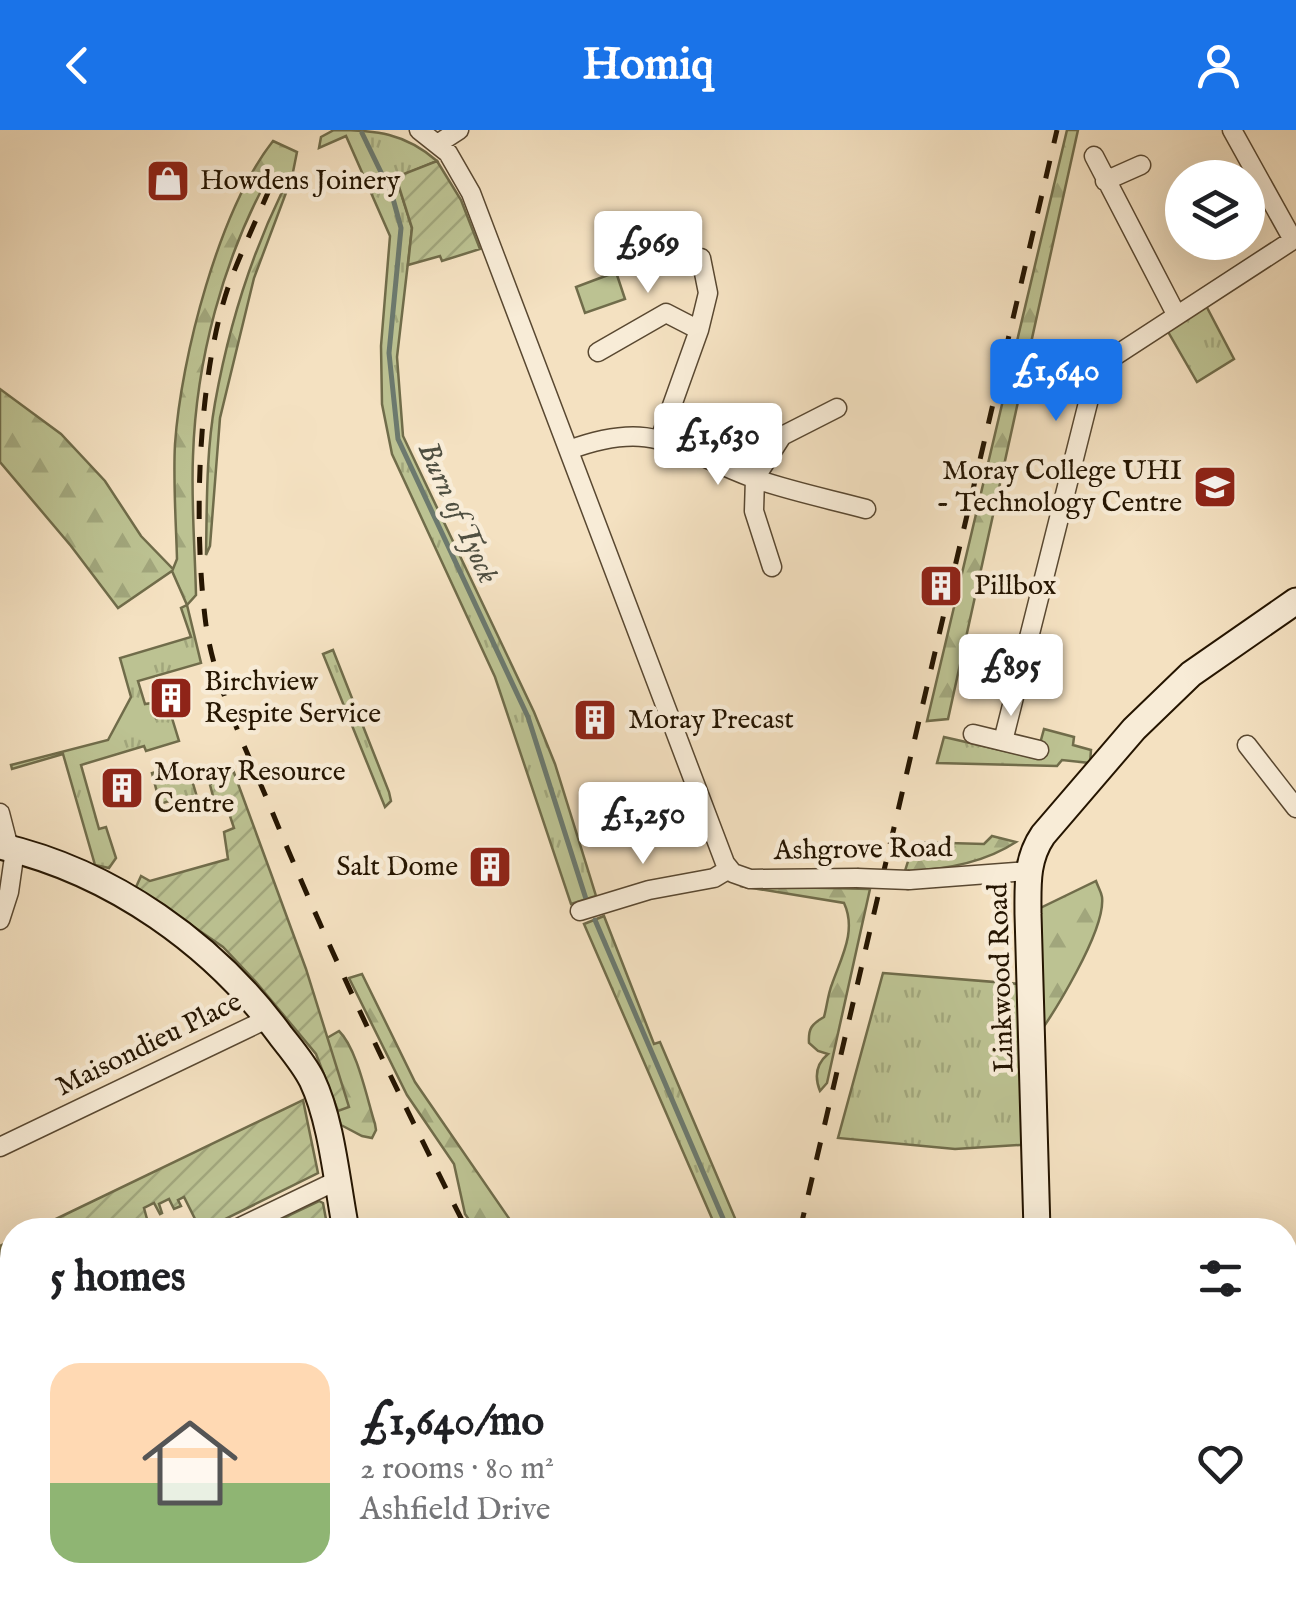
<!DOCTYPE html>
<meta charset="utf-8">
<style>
:root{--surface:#fff;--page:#f2f2f2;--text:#202124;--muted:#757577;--accent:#1a73e8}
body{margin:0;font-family:"IM FELL English",serif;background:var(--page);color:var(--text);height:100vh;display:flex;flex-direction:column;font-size:38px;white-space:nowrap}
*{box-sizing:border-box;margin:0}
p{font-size:32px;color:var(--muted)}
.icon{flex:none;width:55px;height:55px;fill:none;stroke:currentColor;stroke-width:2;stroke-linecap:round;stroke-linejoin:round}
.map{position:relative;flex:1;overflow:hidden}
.panel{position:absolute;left:0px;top:1088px;width:1298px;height:392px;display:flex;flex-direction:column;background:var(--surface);border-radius:40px 40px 0 0;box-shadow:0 10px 40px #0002}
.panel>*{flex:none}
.controls{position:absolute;left:1165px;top:30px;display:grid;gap:20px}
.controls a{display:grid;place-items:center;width:100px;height:100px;border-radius:50%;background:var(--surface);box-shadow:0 10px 40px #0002;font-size:50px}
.price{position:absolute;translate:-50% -85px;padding:0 22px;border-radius:10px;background:#fff;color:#222;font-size:32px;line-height:65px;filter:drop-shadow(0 2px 5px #0008)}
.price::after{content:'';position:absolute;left:50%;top:60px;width:30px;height:22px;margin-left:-15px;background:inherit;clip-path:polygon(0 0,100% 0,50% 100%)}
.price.selected{background:var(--accent);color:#fff}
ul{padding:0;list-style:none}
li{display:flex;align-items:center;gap:30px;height:250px;padding:0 50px}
li span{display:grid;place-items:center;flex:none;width:280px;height:200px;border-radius:30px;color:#555}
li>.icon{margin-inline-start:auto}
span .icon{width:120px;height:120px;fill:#fffc;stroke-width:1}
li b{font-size:42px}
h2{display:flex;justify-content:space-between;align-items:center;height:120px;padding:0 50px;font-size:42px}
header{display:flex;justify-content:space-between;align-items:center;height:130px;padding:0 50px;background:var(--accent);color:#fff;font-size:45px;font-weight:700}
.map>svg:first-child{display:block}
.grass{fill:url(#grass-tufts);stroke:#706c4a;stroke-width:2.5}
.forest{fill:url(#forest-firs);stroke:#706c4a;stroke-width:2.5}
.park{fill:#bcc292;stroke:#706c4a;stroke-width:2.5}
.garden{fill:url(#garden-furrows);stroke:#706c4a;stroke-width:2.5}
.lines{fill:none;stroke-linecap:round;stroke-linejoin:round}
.stream{stroke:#6c796e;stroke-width:5}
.street-casing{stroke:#594831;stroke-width:21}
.secondary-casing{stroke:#251501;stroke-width:29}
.primary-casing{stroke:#251501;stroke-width:31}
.street{stroke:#f8ecd7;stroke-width:18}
.secondary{stroke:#f8ecd7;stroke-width:25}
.primary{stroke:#f4e1c1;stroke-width:28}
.rail{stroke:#251501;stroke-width:5;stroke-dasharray:18 18;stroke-linecap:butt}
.street-bridge-casing{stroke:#594831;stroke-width:21;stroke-linecap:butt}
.street-bridge{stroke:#f8ecd7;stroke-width:18}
.labels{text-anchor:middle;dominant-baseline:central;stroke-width:9;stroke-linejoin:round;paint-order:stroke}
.poi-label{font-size:28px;fill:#251501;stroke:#f8ecd7;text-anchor:start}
.street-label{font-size:28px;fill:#251501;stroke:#f8ecd7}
.water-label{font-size:30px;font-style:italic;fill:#4f4f41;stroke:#f8ecd7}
</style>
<header><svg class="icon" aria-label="back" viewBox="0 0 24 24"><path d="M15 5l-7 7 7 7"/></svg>Homiq<svg class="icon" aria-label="person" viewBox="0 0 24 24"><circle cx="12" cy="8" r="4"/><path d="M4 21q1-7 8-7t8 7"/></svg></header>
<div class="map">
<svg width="1296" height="1479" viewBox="0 0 1296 1479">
<defs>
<pattern id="grass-tufts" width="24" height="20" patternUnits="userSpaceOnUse" patternTransform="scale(2.5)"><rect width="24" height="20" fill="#bcc292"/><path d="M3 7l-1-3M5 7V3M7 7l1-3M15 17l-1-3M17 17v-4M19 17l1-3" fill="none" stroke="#a1a67c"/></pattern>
<pattern id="forest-firs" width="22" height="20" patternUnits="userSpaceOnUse" patternTransform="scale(2.5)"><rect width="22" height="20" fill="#bcc292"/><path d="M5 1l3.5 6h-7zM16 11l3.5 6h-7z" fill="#a1a67c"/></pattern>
<pattern id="garden-furrows" width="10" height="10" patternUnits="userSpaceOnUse" patternTransform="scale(2.5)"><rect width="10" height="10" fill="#bcc292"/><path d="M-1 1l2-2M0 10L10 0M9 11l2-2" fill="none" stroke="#a1a67c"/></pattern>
</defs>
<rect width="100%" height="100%" fill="#f4e1c1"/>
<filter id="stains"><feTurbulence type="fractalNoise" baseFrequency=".002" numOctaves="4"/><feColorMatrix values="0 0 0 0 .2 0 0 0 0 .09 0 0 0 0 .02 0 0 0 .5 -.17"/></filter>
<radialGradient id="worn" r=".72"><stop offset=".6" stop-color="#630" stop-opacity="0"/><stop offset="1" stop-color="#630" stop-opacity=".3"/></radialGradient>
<!-- grass -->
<path class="grass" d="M 334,0 C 376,0 405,3 437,31 L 396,48 L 412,98 L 397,227 L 403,306 L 534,582 L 555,634 L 596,766 L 571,774 L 495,547 L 392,324 L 382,274 L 381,216 L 390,106 L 346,6 L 319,18 L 321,7 Z
M 1202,168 L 1234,229 L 1197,252 L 1163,193 Z
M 187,475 L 201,533 L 138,551 L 145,574 L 152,573 L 156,588 L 171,585 L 179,611 L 146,621 L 144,616 L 81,635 L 99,699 L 106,697 L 116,728 L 109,738 L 95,735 L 63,624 L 12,639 L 11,635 L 108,610 L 131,567 L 120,528 L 191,507 L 181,478 Z
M 333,520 L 389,662 L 391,671 L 385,677 L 323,524 Z
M 1044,599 L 1074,607 L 1073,615 L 1091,620 L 1090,633 L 1062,630 L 1057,636 L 937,633 L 944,607 L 1036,628 Z
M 181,634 L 188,637 L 197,667 L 195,676 L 187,680 L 182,667 L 160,674 L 152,643 Z
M 604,786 L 654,914 L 660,912 L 740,1100 L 717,1100 L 584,794 Z
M 883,843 L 1032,855 L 1036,1014 L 955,1019 L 838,1008 Z"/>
<!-- forest -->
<path class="forest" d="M 1067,0 L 1078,0 L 948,589 L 927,591 Z
M 273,11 L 297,22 L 292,47 L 254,148 L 220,288 L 210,416 L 206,425 C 207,375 206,323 215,273 C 228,200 250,128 282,62 L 280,51 L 269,46 C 223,129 196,231 193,326 C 191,372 195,419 196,465 L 187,475 L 172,441 L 118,478 L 71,416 L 0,332 L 0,259 L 61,304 L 105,351 L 141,406 L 173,439 L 177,429 C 176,391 173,352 175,314 C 181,227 219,80 273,11 Z
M 992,706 L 1016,712 C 984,733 943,740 905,741 L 914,712 L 984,714 Z
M 1096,751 C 1098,757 1101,761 1102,767 C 1106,800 1053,885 1033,912 L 1028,784 Z
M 740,756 L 870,759 L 827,953 L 820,961 C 814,946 816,934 828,924 L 818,921 L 809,913 C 808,898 812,894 824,887 C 827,876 828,864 832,854 C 841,828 857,801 844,773 Z
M 362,844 L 415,952 L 517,1100 L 476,1100 L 465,1084 L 454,1034 L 407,965 L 349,848 Z
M 339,901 C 357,918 367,969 375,994 L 376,1000 L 372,1008 L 362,1006 L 341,995 L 320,932 L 327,908 Z"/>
<!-- park -->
<path class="park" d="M 616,142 L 625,169 L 585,183 L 576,157 Z
M 12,1276 L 12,1402 L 0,1408 L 0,1282 Z
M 1296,1414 L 1296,1479 L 1185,1479 L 1201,1468 L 1285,1468 L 1285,1418 Z"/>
<!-- garden -->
<path class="garden" d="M 437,31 L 461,70 L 480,119 L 442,131 L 440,126 L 408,135 L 412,98 L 396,47 Z
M 233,640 L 306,839 L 349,977 L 338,981 L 316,924 L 256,852 L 223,817 L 136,757 L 141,746 L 150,751 L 228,729 L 224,702 L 234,698 L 226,674 L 216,677 L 210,655 L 216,646 Z
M 303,970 L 318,1043 L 203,1100 L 182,1100 L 197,1093 L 184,1067 L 178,1070 L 181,1076 L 174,1079 L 169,1069 L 159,1074 L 162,1083 L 160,1084 L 154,1073 L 144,1078 L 150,1100 L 121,1100 L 117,1092 L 101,1100 L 33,1100 Z
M 319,1071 L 323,1073 L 328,1100 L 258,1100 Z
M 12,1110 L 12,1192 L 0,1198 L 0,1116 Z"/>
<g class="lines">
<!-- stream -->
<path class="stream" d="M 362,3 L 392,65 L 401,98 L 389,223 L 398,309 L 528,587 L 586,769
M 595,790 L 728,1100"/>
<defs>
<path id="street" d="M 419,0 L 448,23 L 471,63 L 725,733 L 733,743 L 750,749 L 857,748
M 1232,0 L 1293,110
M 439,13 L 459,0
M 1094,26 L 1176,184
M 1105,51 L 1141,35
M 598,222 L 666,183 L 699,200 L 708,163 L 701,128
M 660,309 L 699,200
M 569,320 C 655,288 675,319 753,348 C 789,361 829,369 866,379
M 772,437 L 754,381 L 755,348 L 782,306 L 837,278
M 973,604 L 1039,620
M 1003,611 L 1095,245 L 1104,233 L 1296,108
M 1247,615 L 1296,678
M 0,683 L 9,718
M 909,750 L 1028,741
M 580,781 L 649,760 L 714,748 L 729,739
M 0,790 L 9,762 L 15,720
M 0,1017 L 269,888
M 234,1100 L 336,1051
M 0,1212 L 12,1206
M 244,1479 L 266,1468"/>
<path id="secondary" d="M 0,716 C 112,742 214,814 281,906 C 292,920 304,934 312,950 C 332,992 337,1054 346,1100
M 1037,1100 L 1028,784 C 1028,755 1026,730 1043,705 L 1134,599 L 1191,544 L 1296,471
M 391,1468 L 392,1479
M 1048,1468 L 1053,1479"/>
<path id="primary" d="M 1285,1418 L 1296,1414
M 1185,1479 L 1199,1468"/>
</defs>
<!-- street casing -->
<use href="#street" class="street-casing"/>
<!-- secondary casing -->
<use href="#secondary" class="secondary-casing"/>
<!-- primary casing -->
<use href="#primary" class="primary-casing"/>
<!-- street -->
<use href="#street" class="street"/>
<!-- secondary -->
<use href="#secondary" class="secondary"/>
<!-- primary -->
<use href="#primary" class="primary"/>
<!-- rail -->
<path class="rail" d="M 270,58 C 257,88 243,118 231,149 C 197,241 193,398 206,495 C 215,557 245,616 269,674 C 328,819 396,960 467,1100
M 800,1100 L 1057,0
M 597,1468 L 602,1479
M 625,1468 L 628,1479
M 712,1479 L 714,1468"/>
<defs>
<path id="street-bridge" d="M 857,748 L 909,750"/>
</defs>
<!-- street-bridge casing -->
<use href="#street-bridge" class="street-bridge-casing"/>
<!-- street-bridge -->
<use href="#street-bridge" class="street-bridge"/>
</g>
<!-- icons -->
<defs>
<symbol id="shop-square" viewBox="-11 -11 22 22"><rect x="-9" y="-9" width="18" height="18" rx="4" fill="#8f2418" stroke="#f8ecd7"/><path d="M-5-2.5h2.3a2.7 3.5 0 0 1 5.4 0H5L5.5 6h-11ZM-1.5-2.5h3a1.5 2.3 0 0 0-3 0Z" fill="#fff"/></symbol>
<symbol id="university-square" viewBox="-11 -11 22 22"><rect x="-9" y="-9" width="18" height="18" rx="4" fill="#8f2418" stroke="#f8ecd7"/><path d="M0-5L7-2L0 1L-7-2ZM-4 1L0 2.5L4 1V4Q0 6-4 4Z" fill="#fff"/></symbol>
<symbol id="building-square" viewBox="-11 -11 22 22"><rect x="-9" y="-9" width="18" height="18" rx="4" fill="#8f2418" stroke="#f8ecd7"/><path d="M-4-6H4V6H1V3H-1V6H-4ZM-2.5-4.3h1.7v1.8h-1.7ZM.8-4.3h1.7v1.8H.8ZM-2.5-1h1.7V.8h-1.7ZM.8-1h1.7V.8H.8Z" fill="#fff"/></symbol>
</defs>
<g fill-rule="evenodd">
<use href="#shop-square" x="143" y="26" width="50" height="50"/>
<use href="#university-square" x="1190" y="332" width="50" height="50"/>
<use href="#building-square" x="916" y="431" width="50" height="50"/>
<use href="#building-square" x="146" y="543" width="50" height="50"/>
<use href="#building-square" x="570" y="565" width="50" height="50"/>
<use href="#building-square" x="97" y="633" width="50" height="50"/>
<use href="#building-square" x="465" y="712" width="50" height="50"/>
</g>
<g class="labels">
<!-- poi labels -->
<g class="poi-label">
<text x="200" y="51">Howdens Joinery</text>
<text x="1182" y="341" text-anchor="end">Moray College UHI<tspan x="1182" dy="32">- Technology Centre</tspan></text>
<text x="974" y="456">Pillbox</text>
<text x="204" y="552">Birchview<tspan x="204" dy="32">Respite Service</tspan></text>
<text x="628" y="590">Moray Precast</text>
<text x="154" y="642">Moray Resource<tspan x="154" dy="32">Centre</tspan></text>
<text x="458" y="737" text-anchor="end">Salt Dome</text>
</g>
<!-- street labels -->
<g class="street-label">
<text transform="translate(863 720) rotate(-1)">Ashgrove Road</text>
<text transform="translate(1002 848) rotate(-92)">Linkwood Road</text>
<text transform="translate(149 915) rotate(-26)">Maisondieu Place</text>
</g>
<!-- water labels -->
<g class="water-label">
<text transform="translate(457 383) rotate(65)">Burn of Tyock</text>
</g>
</g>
<rect width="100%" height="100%" filter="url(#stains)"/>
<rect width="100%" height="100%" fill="url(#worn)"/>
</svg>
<div class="controls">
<a><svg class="icon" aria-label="layers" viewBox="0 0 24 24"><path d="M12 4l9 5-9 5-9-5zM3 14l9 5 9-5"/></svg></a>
</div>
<b class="price" style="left:648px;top:166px">£969</b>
<b class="price selected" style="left:1056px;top:294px">£1,640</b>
<b class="price" style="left:718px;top:358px">£1,630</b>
<b class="price" style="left:1011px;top:589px">£895</b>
<b class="price" style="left:643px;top:737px">£1,250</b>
<section class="panel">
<h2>5 homes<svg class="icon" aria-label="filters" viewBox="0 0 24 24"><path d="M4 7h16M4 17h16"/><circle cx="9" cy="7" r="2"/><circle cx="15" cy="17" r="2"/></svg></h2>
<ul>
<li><span style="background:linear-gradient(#ffd9b3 60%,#8fb573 0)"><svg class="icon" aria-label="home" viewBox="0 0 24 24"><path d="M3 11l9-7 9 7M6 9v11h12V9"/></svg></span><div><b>£1,640/mo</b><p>2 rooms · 80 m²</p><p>Ashfield Drive</p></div><svg class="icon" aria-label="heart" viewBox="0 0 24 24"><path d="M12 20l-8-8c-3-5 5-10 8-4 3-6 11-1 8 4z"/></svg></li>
</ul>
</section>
</div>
